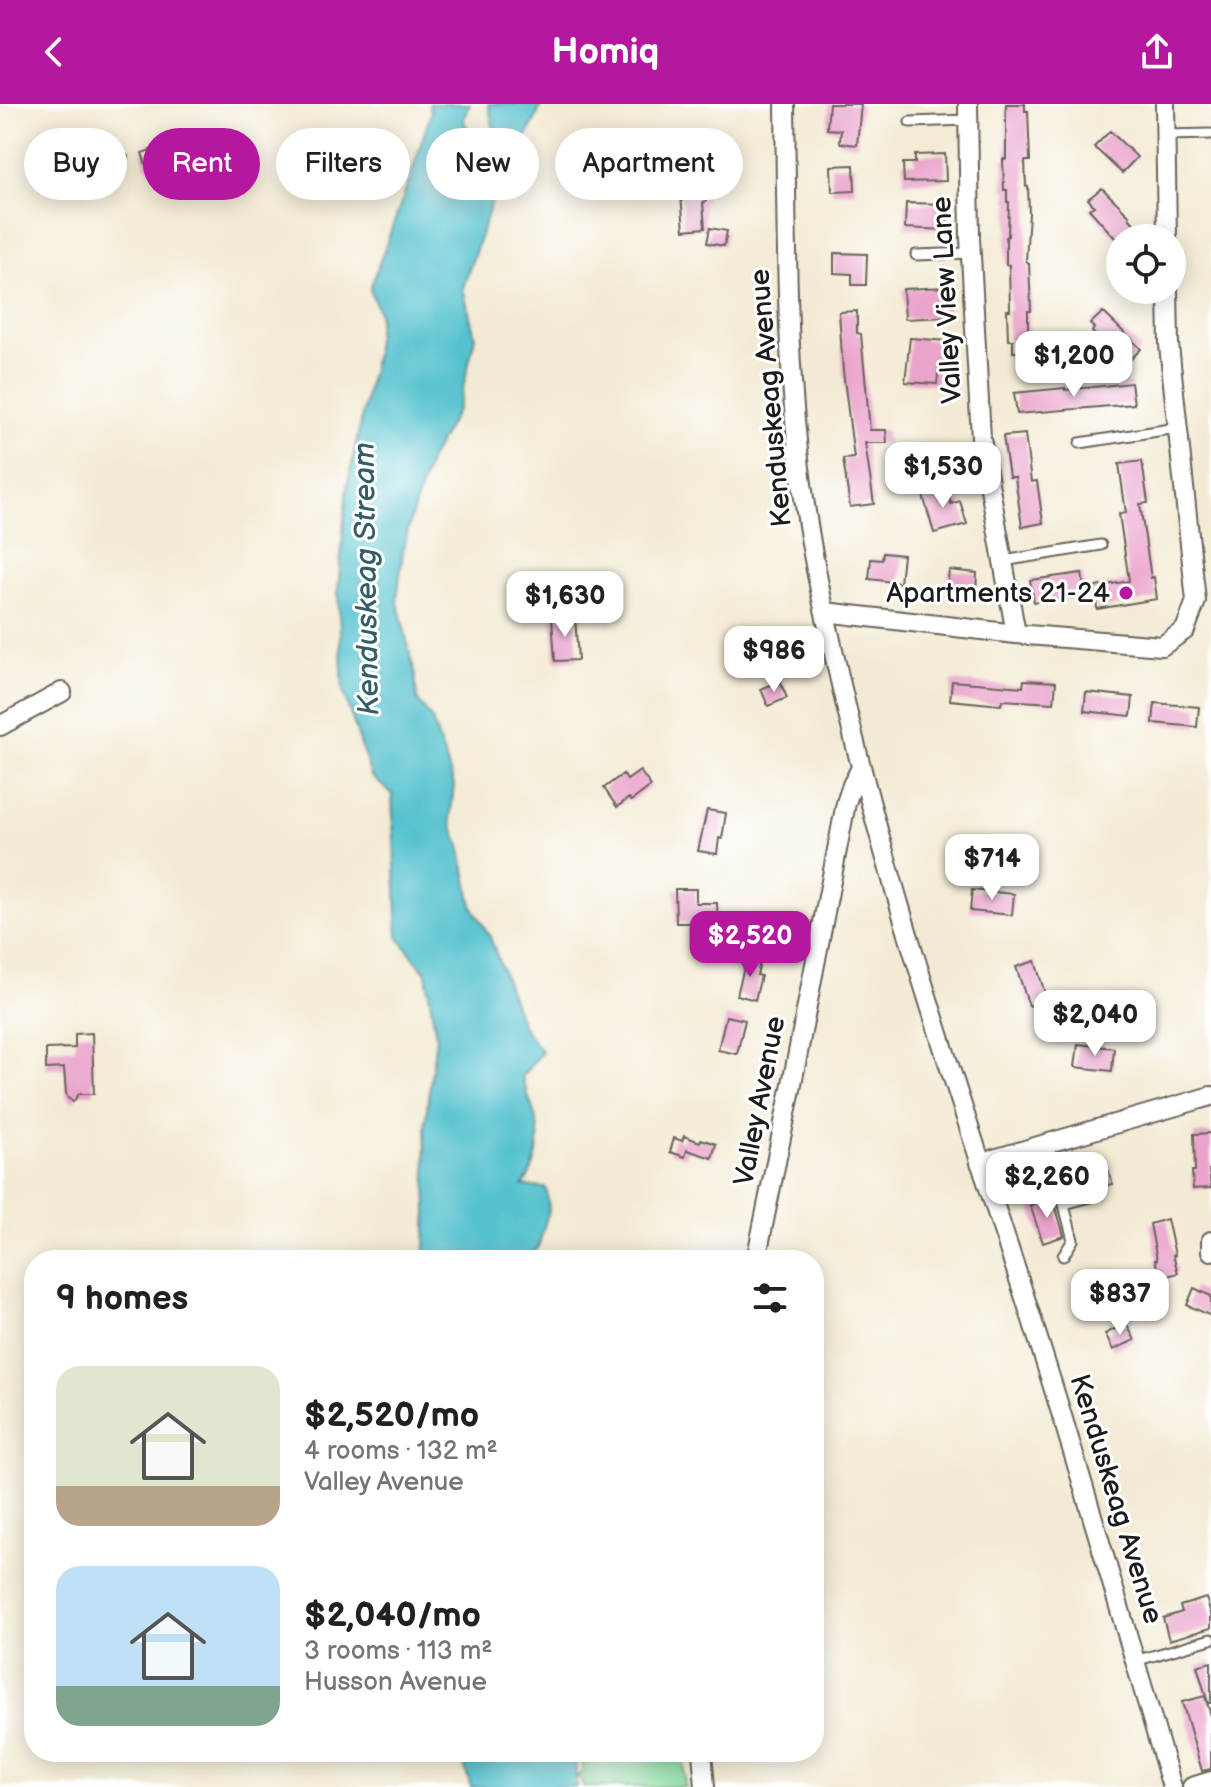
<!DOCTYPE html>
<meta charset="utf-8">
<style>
:root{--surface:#fff;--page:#f6f6f6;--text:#202124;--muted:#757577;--accent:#b5179e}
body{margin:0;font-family:"Balsamiq Sans",sans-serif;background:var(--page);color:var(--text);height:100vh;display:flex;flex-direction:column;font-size:30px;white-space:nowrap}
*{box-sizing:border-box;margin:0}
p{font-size:26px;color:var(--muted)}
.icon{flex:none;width:44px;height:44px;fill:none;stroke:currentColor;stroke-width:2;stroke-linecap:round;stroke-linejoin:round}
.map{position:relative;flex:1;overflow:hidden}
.details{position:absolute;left:24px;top:1146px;width:800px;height:512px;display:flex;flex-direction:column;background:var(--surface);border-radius:32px;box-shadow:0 4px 20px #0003}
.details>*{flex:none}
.hud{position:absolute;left:24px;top:24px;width:800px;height:72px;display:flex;gap:16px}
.buttons{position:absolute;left:1106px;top:120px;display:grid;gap:16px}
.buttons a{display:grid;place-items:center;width:80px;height:80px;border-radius:50%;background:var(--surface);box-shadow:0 4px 20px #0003;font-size:40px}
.price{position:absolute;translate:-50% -68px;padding:0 18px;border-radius:16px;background:#fff;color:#222;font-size:26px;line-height:52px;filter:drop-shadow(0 2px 4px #0008)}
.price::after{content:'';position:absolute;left:50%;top:48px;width:24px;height:18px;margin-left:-12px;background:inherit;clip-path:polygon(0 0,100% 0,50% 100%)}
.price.selected{background:var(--accent);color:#fff}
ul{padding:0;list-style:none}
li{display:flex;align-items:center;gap:24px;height:200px;padding:0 32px}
li span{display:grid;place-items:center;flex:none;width:224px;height:160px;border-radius:24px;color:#555}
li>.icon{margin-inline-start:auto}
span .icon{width:96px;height:96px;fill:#fffc;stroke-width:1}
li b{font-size:34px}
h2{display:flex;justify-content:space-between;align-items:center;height:96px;padding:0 32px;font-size:34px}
.pill{padding:0 28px;border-radius:36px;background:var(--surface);box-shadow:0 4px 20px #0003;font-size:28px;line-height:72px}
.pill.selected{background:var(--accent);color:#fff}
header{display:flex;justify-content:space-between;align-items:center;height:104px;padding:0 32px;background:var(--accent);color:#fff;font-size:36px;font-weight:800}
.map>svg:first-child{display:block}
.green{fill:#84d99c;stroke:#507a5c;stroke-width:2}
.water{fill:#56c2cf;stroke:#396f76;stroke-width:2}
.building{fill:#eaa3cb}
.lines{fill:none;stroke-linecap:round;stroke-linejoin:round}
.service-casing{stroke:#67645c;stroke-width:13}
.minor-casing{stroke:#67645c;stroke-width:22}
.service{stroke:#fff;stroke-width:9}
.minor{stroke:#fff;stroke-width:18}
.poi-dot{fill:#b5179e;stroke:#fff;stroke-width:3}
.labels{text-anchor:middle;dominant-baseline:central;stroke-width:6;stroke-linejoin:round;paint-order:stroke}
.street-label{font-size:28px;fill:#1c1c1c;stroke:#fff}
.poi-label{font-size:28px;fill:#1c1c1c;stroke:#fff;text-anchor:end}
.water-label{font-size:30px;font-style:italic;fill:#335e64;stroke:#fff}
</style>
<header><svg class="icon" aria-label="back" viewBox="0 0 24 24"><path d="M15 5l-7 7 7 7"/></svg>Homiq<svg class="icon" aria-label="share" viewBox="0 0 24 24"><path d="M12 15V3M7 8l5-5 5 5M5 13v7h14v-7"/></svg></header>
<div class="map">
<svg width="1211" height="1683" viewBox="0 0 1211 1683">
<rect width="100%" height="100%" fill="#fff"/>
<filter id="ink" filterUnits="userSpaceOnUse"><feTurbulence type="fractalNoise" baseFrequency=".0125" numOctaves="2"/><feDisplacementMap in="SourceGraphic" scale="16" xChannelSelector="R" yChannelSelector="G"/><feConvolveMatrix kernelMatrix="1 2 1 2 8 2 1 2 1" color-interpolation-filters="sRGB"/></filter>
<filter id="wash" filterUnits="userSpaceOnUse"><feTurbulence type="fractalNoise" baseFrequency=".006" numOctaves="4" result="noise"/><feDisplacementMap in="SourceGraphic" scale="32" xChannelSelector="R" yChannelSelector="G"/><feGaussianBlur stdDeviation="1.8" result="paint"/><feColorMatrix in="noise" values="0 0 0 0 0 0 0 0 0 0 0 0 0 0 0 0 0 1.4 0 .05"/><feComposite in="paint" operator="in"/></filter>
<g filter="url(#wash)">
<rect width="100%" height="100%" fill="#f3ead3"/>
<!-- green -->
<path class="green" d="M 583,1648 L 683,1648 L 685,1683 L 583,1683 L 582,1678 L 577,1673 L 583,1667 Z"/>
<!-- water -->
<path class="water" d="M 429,0 L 470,0 L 463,16 L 471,29 L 466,39 L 455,41 L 454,77 L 488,66 L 497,39 L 488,0 L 541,0 L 537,12 L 491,100 L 463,184 L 475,233 L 458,305 L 430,355 L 410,417 L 403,447 L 397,495 L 415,570 L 417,595 L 432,616 L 454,680 L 450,715 L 461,745 L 472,802 L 490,833 L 523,923 L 542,948 L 522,972 C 525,987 532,1000 536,1015 C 542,1039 536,1062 523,1082 L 546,1084 L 549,1105 L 539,1141 L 529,1156 L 424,1156 L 427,1109 L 425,1021 L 436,933 L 426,869 L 398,833 L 392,690 L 371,672 L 343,587 L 338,487 L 347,383 L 374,255 L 379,210 L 370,185 L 409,77 L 431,9 Z
M 460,1648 L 576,1648 L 576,1683 L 471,1683 Z"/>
<g id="blocks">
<!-- building -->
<path class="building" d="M 829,0 L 861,0 L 857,41 L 840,39 L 841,26 L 827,25 Z
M 1006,0 L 1025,0 L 1025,7 L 1028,7 L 1030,57 L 1025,57 L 1026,82 L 1028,83 L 1029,109 L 1026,157 L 1029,159 L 1031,207 L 1028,207 L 1028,234 L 1031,234 L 1031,248 L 1013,248 L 1013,236 L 1008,236 L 1007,206 L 1010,206 L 1009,161 L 1006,161 L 1006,133 L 1008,132 L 1009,98 L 1007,98 L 1007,86 L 1004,86 L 1003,55 L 1006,55 Z
M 1110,27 L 1137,53 L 1122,69 L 1094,43 Z
M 59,31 L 93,43 L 94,38 L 128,52 L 121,72 L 102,65 L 101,68 L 69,56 L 70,52 L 54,46 Z
M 156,44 L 161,60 L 147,64 L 142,49 Z
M 945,50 L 946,77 L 904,78 L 903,59 L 915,59 L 915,51 Z
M 854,61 L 855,87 L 832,88 L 831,62 Z
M 705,78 L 706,98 L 703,99 L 705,124 L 684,126 L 680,80 Z
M 1102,84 L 1130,112 L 1129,114 L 1138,124 L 1127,134 L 1115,134 L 1089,105 L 1094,102 L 1088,95 Z
M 906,99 L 948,100 L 947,126 L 905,124 Z
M 710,124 L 727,127 L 724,142 L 707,139 Z
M 834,149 L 867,150 L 866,181 L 852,181 L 852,170 L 834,169 Z
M 947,183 L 948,213 L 905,215 L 903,185 Z
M 857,207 L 857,229 L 861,230 L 870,326 L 886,326 L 887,339 L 865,339 L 874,400 L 850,403 L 843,355 L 854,354 L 843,267 L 839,208 Z
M 1103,208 L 1141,245 L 1127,259 L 1092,228 L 1094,224 L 1090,220 Z
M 910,234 L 947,237 L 946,260 L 939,260 L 937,280 L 905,278 Z
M 1131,279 L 1134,300 L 1017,310 L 1014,289 L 1065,284 L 1065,286 Z
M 1025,330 L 1031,378 L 1037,377 L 1043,419 L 1022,423 L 1015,373 L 1009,373 L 1003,332 Z
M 1142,357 L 1148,399 L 1140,400 L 1151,474 L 1154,473 L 1157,495 L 1097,505 L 1095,483 L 1129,477 L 1119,410 L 1126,409 L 1119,360 Z
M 946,382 L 951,400 L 960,397 L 967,420 L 934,429 L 922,388 Z
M 883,449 L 903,451 L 900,479 L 869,475 L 871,455 L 882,456 Z
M 949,466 L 977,469 L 976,489 L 947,486 Z
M 1082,469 L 1085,492 L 1034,498 L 1030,476 Z
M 575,512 L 578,556 L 555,557 L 552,514 Z
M 1024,576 L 1056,578 L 1054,599 L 1002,596 L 1001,601 L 950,596 L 952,577 L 1023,583 Z
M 780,577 L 787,594 L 768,602 L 761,585 Z
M 1086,588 L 1133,593 L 1131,612 L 1084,607 Z
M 1155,599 L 1199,603 L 1197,623 L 1153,619 Z
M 640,667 L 651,682 L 631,697 L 629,694 L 617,703 L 604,684 L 623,670 L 627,676 Z
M 707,706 L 726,709 L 722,735 L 719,734 L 717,750 L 698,747 Z
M 675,785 L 696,785 L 696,799 L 717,799 L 718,819 L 676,819 Z
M 972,786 L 1014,790 L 1012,811 L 970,807 Z
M 747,852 L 761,855 L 757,871 L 761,872 L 755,896 L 737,891 Z
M 1035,857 L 1047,896 L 1029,902 L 1016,863 Z
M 726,912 L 745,916 L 737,950 L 718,946 Z
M 92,929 L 94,990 L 79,990 L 73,998 L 67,993 L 66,989 L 64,964 L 46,965 L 46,945 L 75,944 L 75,930 Z
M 1078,940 L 1114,944 L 1112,967 L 1075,963 Z
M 1211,1029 L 1211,1066 L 1209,1066 L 1211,1084 L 1193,1085 L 1192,1067 L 1195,1067 L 1194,1030 Z
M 684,1032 L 700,1038 L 701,1035 L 716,1040 L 712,1054 L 687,1046 L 685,1053 L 670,1048 L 674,1034 L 682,1037 Z
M 1104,1054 L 1113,1080 L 1075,1089 L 1067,1066 Z
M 1053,1093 L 1064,1132 L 1043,1139 L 1030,1101 Z
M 1167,1115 L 1175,1151 L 1173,1151 L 1178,1169 L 1160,1174 L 1155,1156 L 1157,1156 L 1150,1120 Z
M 1194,1184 L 1211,1192 L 1211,1212 L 1187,1201 Z
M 1126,1219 L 1135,1236 L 1113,1246 L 1105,1230 Z
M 1206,1494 L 1211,1510 L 1211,1524 L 1169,1536 L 1163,1514 L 1182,1508 L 1180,1502 Z
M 1211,1558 L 1211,1599 L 1208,1599 L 1197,1562 Z
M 1205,1592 L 1211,1612 L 1211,1665 L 1202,1667 L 1182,1598 Z"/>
</g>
</g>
<g filter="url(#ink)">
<use href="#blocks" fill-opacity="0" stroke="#67645c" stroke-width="2"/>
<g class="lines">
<defs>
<path id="service" d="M 910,18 L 969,16
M 1165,31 L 1211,30
M 916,151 L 971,149
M 1080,339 L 1177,324
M 1003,457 L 1101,441
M 1048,1039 L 1073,1136 L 1063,1152
M 1065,1100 L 1097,1091
M 1135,1557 L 1211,1535"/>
<path id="minor" d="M 785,0 C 787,133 785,268 805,401 C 813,458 826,515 839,572 C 884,770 949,963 1013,1157 C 1070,1331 1120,1507 1172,1683
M 968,0 L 970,134 L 981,334 L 1016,530
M 1165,0 L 1167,134
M 825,508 L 1016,530 L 1162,542 L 1185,526 L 1196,497 L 1169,241 L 1168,186
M 0,622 L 62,588
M 980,1059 L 1211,992
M 1211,1137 L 1211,1147
M 756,1156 L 791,985 L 846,699 L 852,681 L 861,664
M 702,1648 L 705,1683
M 1192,1683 L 1211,1677"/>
</defs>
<!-- service casing -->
<use href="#service" class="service-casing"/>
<!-- minor casing -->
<use href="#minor" class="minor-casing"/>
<!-- service -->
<use href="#service" class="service"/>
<!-- minor -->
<use href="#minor" class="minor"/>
</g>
</g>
<!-- markers -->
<circle class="poi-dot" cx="1126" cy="489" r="8"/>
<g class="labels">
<!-- street labels -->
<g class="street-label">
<text transform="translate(947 196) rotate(-93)">Valley View Lane</text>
<text transform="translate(771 294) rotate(-95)">Kenduskeag Avenue</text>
<text transform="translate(760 997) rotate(-79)">Valley Avenue</text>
<text transform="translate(1116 1395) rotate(73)">Kenduskeag Avenue</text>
</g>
<!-- poi labels -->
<g class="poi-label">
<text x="1110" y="489">Apartments 21-24</text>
</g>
<!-- water labels -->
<g class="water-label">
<text transform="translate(367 475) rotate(-91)">Kenduskeag Stream</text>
</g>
</g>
</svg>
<div class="buttons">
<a><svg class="icon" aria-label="locate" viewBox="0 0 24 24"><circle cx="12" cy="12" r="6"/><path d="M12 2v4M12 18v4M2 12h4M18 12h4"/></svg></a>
</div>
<b class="price" style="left:1074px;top:295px">$1,200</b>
<b class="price" style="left:943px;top:406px">$1,530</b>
<b class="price" style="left:565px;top:535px">$1,630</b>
<b class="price" style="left:774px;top:590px">$986</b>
<b class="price" style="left:992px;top:798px">$714</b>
<b class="price selected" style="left:750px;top:875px">$2,520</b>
<b class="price" style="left:1095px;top:954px">$2,040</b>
<b class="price" style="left:1047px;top:1116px">$2,260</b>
<b class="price" style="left:1120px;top:1233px">$837</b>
<div class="hud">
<a class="pill">Buy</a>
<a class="pill selected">Rent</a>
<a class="pill">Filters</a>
<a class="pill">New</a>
<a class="pill">Apartment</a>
</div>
<section class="details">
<h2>9 homes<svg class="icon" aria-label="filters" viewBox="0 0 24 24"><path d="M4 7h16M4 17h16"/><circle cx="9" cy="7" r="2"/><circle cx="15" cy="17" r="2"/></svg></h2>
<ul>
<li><span style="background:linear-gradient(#dfe7d0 75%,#b9a48a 0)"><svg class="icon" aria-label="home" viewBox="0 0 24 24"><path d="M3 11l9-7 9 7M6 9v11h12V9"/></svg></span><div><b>$2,520/mo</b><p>4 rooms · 132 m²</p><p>Valley Avenue</p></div></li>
<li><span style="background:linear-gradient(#bfe0f5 75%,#7fa58c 0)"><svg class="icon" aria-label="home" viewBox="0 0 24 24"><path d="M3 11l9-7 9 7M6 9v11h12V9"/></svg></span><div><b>$2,040/mo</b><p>3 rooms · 113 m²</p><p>Husson Avenue</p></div></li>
</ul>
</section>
</div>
